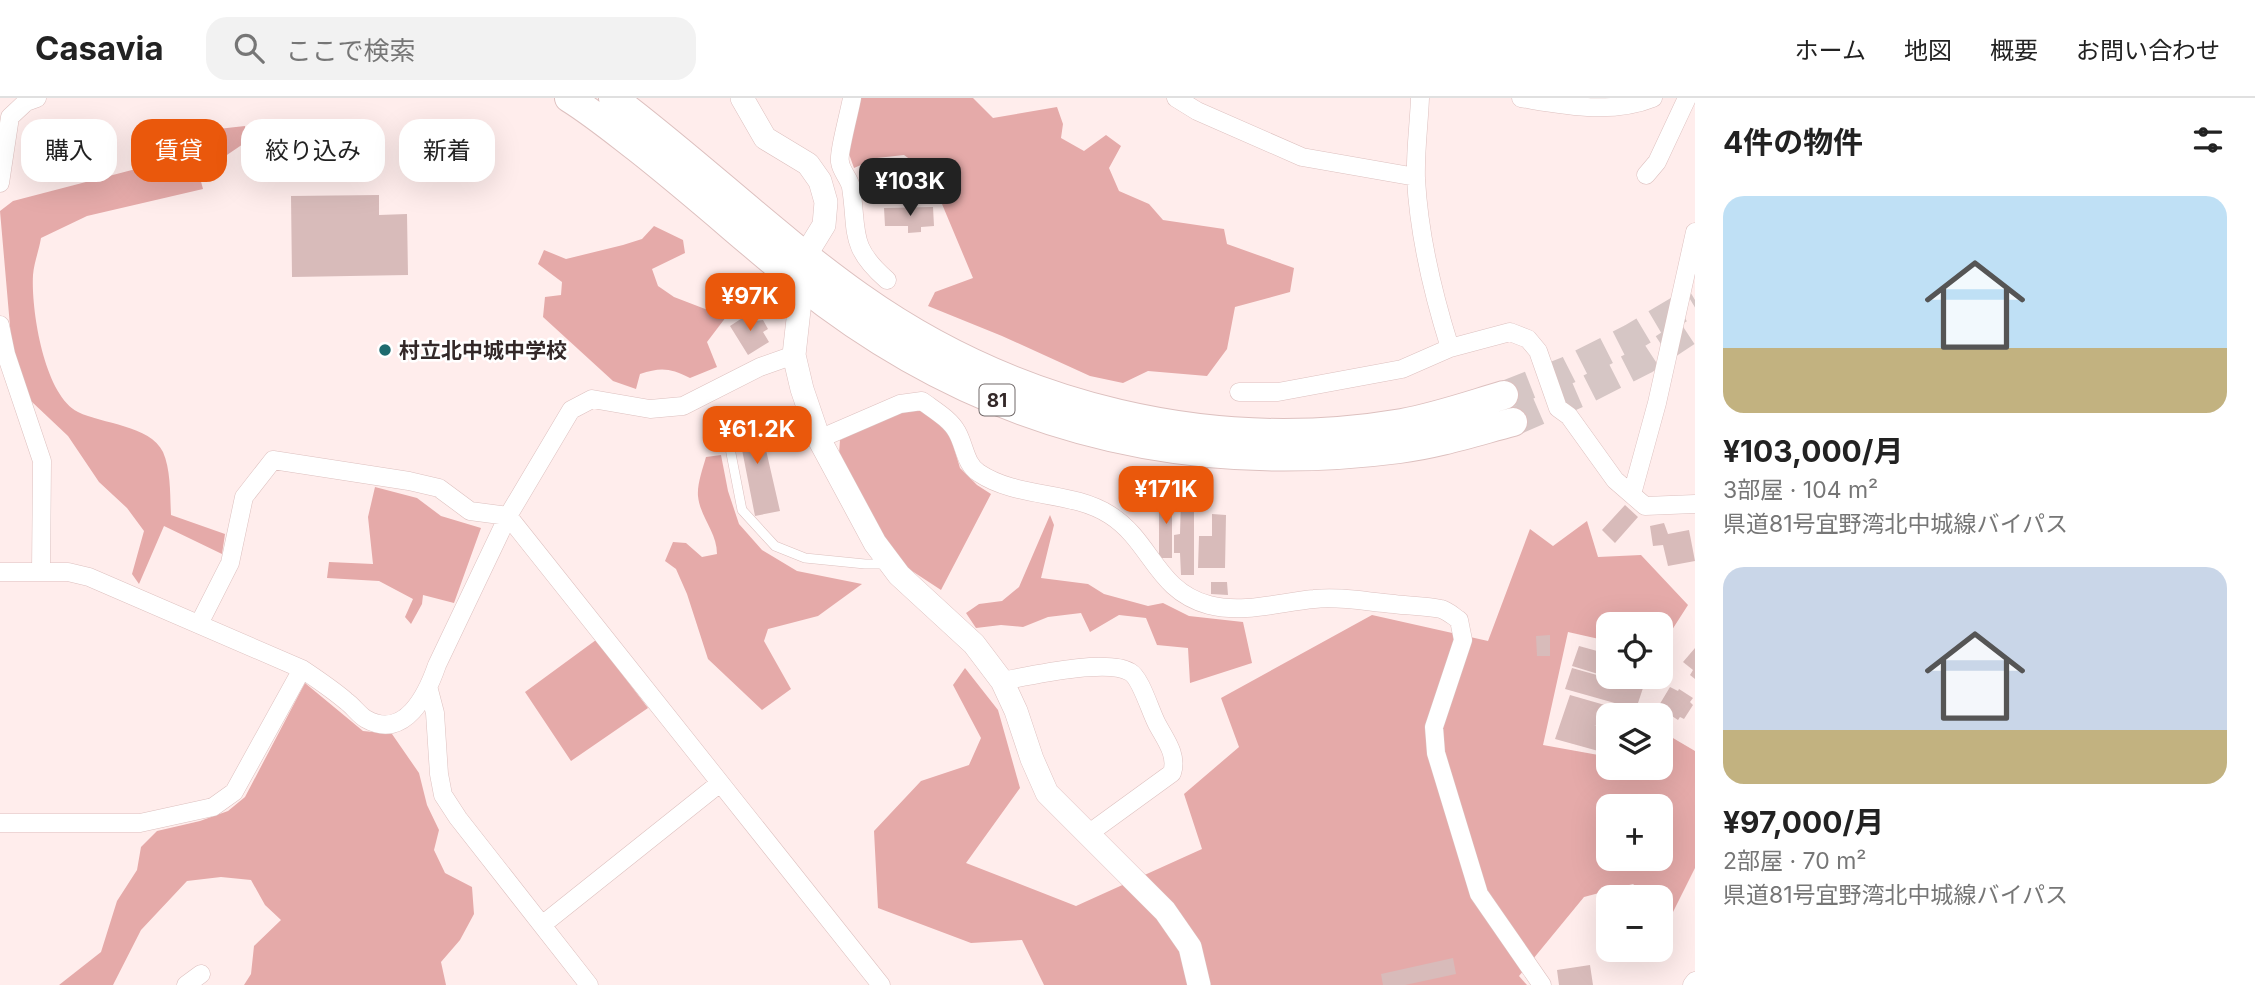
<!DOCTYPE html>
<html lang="ja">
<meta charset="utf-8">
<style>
:root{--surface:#fff;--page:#f2f2f2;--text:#222;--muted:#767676;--line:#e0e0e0;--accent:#ea580c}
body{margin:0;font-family:Inter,"Noto Sans JP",sans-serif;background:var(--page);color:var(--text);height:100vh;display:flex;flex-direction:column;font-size:26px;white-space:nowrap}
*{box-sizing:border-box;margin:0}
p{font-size:23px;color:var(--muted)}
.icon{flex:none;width:38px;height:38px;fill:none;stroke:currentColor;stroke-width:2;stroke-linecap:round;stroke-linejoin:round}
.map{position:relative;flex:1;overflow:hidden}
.side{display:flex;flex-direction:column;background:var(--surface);width:560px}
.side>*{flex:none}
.hud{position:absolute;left:21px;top:21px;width:665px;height:63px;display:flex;gap:14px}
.controls{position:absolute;left:1596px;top:514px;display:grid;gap:14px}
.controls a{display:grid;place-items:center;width:77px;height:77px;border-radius:14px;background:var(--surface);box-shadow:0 7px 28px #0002;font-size:35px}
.price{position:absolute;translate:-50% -60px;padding:0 16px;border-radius:14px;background:var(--accent);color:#fff;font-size:23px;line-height:46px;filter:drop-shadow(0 2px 4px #0008)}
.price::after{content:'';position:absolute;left:50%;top:42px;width:21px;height:16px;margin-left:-10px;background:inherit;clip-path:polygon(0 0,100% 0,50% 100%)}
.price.current{background:#222;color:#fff}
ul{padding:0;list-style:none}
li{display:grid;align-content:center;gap:14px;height:371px;padding:0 28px}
li span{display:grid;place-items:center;height:217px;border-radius:21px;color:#555}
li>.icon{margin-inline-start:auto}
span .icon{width:126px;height:126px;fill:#fffc;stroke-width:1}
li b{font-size:30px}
h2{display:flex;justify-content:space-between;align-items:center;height:84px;padding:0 28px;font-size:30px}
.tag{padding:0 24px;border-radius:21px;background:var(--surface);box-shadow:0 7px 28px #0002;font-size:24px;line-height:63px}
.tag.current{background:var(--accent);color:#fff}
header{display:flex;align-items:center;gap:42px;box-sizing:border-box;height:98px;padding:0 35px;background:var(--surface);border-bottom:2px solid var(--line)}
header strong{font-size:33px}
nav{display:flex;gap:38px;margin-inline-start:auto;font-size:24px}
.search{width:490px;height:63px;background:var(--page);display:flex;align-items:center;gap:18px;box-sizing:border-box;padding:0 24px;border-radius:21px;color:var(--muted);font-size:26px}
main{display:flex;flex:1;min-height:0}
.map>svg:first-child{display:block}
.forest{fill:#e5aaa9;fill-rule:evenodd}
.building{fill:#d8bbba}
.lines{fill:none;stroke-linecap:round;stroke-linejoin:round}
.primary-tunnel{stroke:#d6c6c5;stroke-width:28;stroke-dasharray:28 14;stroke-linecap:butt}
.service-casing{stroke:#ddc0bf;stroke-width:10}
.minor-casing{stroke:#ddc0bf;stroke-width:19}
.tertiary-casing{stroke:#ddc0bf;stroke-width:24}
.primary-casing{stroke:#ddc0bf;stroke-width:30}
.service{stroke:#fff;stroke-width:9}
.minor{stroke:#fff;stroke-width:18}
.tertiary{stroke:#fff;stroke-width:23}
.primary{stroke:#fff;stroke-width:28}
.poi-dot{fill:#1e6a6e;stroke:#fff;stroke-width:2.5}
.labels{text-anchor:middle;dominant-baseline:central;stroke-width:5;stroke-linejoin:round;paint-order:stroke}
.shield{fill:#fff;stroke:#706868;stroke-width:2}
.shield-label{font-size:19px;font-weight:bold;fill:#332828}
.poi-label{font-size:21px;font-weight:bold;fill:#332828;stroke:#fff;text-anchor:start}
</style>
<header>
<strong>Casavia</strong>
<div class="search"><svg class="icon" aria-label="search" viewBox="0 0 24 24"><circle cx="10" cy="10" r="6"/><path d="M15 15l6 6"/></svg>ここで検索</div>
<nav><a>ホーム</a><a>地図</a><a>概要</a><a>お問い合わせ</a></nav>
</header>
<main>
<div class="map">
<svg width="1695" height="887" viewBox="0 0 1695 887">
<rect width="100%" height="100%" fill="#ffedec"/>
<!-- forest -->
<path class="forest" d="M 860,0 L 973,0 L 993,20 L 1057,9 L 1063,26 L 1061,40 L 1084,53 L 1106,37 L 1121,48 L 1109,70 L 1119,93 L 1149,106 L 1163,122 L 1224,131 L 1227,146 L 1294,170 L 1290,194 L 1235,209 L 1227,251 L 1207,278 L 1148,273 L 1123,285 L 1090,278 L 1002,238 L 928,208 L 935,194 L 973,180 L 929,75 L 904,57 L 877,60 L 854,70 L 849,56 Z
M 245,28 L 246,44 L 199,76 L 203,91 L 87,118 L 41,140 C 39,152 34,165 33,177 C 31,211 44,297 78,314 C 102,326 150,327 163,354 C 171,372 170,398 171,417 L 225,436 L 222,456 L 164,428 L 139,486 L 132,476 L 144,433 L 127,410 L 99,384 L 68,338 L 31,303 L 12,251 L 0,113 L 13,103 L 178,60 L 218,31 Z
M 654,128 L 683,142 L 685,155 L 652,171 L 658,188 L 674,199 L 726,219 L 707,244 L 717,269 L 690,280 C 670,270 661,269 640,276 L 636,291 L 613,283 L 543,219 L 545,199 L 561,197 L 562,184 L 538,166 L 544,152 L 566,161 L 623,147 L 642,141 Z
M 923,310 L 941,323 L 951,340 L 960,370 L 977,387 L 991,396 L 941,492 L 909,471 L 885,442 L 839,356 L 840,342 L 901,311 Z
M 721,357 L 728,393 L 739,426 L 762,452 L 797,473 L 862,486 L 818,518 L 768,531 L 764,543 L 791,591 L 762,612 L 708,561 L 687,496 L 676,471 L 665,463 L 673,444 L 686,445 L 702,459 L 717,456 C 717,434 700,419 698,398 C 697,386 703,370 706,359 Z
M 375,389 L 417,400 L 441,418 L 481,430 L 454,505 L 423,497 L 422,506 L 411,526 L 405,519 L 413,501 L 379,483 L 327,480 L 329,464 L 373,466 L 368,419 Z
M 1050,417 L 1054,427 L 1041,480 L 1088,486 L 1104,496 L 1148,508 L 1163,505 L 1189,518 L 1243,524 L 1252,565 L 1190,585 L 1188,550 L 1157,547 L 1146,520 L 1119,517 L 1090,534 L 1081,515 L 1048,519 L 1023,529 L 1001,527 L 976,530 L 966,515 L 979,506 L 1002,503 L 1019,489 Z
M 1587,423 L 1598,459 L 1641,457 L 1688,507 L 1661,549 L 1661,527 L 1608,527 L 1608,543 L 1568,534 L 1543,647 L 1604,658 L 1608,656 L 1608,670 L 1661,670 L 1661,633 L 1695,653 L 1695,770 L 1671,818 L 1661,809 L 1661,800 L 1650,800 L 1633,786 L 1584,799 L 1519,878 L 1527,887 L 1044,887 L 1022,842 L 971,845 L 878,810 L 874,733 L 921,683 L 969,667 L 981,640 L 953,587 L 965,570 L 998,612 L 1020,690 L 966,765 L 1076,808 L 1202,751 L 1184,696 L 1239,649 L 1221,600 L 1372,517 L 1488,543 L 1530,431 L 1553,448 ZM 1608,709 L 1661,709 L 1661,761 L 1608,761 Z
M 596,542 L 648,610 L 571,663 L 525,594 Z
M 305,585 L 363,633 L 392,636 L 419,675 L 427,707 L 439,732 L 434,752 L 445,775 L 472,789 L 474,816 L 460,842 L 441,864 L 446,887 L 244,887 L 251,876 L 254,848 L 281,822 L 265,807 L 251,782 L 221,779 L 187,783 L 141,832 L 113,887 L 59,887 L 101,854 L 117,803 L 137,772 L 141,749 L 157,733 L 200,723 L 228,713 L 245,699 Z"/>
<!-- building -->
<path class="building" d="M 913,73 L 914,96 L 904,97 L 904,102 L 892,103 L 890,75 Z
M 379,97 L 379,117 L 407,116 L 408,177 L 292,179 L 291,98 Z
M 933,109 L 934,128 L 921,129 L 921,134 L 908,135 L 908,128 L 885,128 L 884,110 Z
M 750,215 L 755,223 L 763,222 L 768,231 L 763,234 L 769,244 L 748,257 L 730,228 Z
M 758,317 L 780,413 L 755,418 L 736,321 Z
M 1159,397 L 1172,397 L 1172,460 L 1159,460 Z
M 1181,402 L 1194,402 L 1194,477 L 1181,477 L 1180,455 L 1174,455 L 1174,437 L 1180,436 Z
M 1625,407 L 1638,419 L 1615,445 L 1602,432 Z
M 1212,416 L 1226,417 L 1225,470 L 1198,470 L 1199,438 L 1212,438 Z
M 1664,425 L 1668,436 L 1689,432 L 1695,463 L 1668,468 L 1663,447 L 1653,448 L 1650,428 Z
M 1211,484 L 1227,484 L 1228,497 L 1211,496 Z
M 1550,537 L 1550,558 L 1537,558 L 1536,538 Z
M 1579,548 L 1608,556 L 1608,579 L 1572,568 Z
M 1695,550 L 1695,581 L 1690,577 L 1693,572 L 1683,564 Z
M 1572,570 L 1643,590 L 1636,611 L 1565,591 Z
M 1613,579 L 1646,579 L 1643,589 Z
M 1670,589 L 1678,593 L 1679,591 L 1693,600 L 1690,604 L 1693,607 L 1684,621 L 1680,619 L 1678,622 L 1658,609 Z
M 1570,597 L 1629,614 L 1627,618 L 1608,618 L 1608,631 L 1594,627 L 1608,633 L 1602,654 L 1555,641 Z
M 1453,860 L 1456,876 L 1405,887 L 1383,887 L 1381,876 Z
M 1590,867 L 1593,887 L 1559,887 L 1557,872 Z"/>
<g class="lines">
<!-- primary-tunnel -->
<path class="primary-tunnel" d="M 1504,297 L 1568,272 L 1631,240 L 1695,202
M 1513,324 L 1580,295 L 1645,262 L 1695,229"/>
<defs>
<path id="service" d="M 728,340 L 742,412 L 775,448 L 805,460 L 865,466 L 888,466"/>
<path id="minor" d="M 852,0 C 850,12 838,56 840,64 C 841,73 849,80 851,89 C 858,134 848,148 887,182
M 1176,0 L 1197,13 L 1302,59 L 1416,79
M 1420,0 C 1419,27 1415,54 1416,81 C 1419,138 1433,196 1450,250 L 1510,234 L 1528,241 L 1538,253 L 1558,310 L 1569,318 L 1615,382 L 1645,408 L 1695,406
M 1521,0 C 1564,7 1611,17 1653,0
M 1646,77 L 1657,64 L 1687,0
M 0,85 L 10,19 L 26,4 L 37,0
M 0,227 L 6,256 L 42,363 L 41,474
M 1239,294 L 1278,294 L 1402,271 L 1450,250
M 819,341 L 900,306 L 922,303 C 934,312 950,321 957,334 C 965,348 965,366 979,375 C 1018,401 1071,392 1110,417 C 1152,444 1156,493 1209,507 C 1243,516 1281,504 1314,501 C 1340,498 1368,504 1394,506 C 1409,508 1426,508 1441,511 C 1448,513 1453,518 1459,522 L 1463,542 L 1434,629 L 1436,655 L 1479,796 L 1542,887
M 1632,396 L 1657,305 L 1695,134
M 0,474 L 68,474 L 89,479 L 302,571 C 317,581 332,591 346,603 C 353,608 359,617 366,621 C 405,643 427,596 437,567 L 508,418 L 571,312 L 592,301 L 650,311 L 683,308 L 760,269 L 794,257
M 199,526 L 230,465 L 244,399 L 273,362 L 409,383 L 439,390 L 470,413 L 508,418 L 881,887
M 1002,583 C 1029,578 1107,560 1130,574 C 1141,580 1150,613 1157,626 C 1165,641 1178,657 1172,675 L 1088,736
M 429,592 L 435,615 L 439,676 L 443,697 L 458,720 L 589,887
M 0,725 L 140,725 L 213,709 L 234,694 L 302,571
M 542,827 L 720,685
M 186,887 L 201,876
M 1692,887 L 1695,883"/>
<path id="tertiary" d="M 742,0 L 765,40 L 808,66 L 820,83 L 826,104 L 824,127 L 805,158 L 794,257 L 802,291 L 819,341 L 875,445 L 899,477 L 974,546 L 1002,583 L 1016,613 L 1032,661 L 1047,695 L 1165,813 L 1190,849 L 1199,887"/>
<path id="primary" d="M 569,0 C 593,15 615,33 637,50 C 693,94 745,141 800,186 C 977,327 1176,380 1399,351 C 1438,346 1475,334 1513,324
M 613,0 C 698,64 774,138 860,199 C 1017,310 1212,357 1402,325 C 1436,319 1470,307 1504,297"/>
</defs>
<!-- service casing -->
<use href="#service" class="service-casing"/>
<!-- minor casing -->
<use href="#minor" class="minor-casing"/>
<!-- tertiary casing -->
<use href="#tertiary" class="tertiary-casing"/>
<!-- primary casing -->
<use href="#primary" class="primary-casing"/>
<!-- service -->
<use href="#service" class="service"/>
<!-- minor -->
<use href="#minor" class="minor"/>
<!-- tertiary -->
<use href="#tertiary" class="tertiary"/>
<!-- primary -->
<use href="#primary" class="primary"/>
</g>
<!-- markers -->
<circle class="poi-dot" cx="385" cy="252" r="7"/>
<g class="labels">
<!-- shield labels -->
<rect class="shield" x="979.5" y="286.5" width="35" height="31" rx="5"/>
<g class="shield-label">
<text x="997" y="302">81</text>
</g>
<!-- poi labels -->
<g class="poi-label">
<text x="399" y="252">村立北中城中学校</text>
</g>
</g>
</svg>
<div class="controls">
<a><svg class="icon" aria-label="locate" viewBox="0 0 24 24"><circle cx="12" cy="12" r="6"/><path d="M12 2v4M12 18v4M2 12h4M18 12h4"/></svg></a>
<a><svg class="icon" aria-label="layers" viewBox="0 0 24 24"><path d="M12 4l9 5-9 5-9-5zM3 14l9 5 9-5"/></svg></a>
<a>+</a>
<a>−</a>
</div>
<b class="price current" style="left:910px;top:120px">¥103K</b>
<b class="price" style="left:750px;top:235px">¥97K</b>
<b class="price" style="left:757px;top:368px">¥61.2K</b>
<b class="price" style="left:1166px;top:428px">¥171K</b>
<div class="hud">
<a class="tag">購入</a>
<a class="tag current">賃貸</a>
<a class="tag">絞り込み</a>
<a class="tag">新着</a>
</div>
</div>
<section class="side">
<h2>4件の物件<svg class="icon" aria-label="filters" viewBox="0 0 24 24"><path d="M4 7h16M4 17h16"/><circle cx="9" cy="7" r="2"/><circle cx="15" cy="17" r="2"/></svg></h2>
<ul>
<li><span style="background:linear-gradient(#bfe0f5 70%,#c2b280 0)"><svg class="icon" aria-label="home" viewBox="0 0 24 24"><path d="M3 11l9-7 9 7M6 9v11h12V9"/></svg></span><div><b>¥103,000/月</b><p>3部屋 · 104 m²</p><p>県道81号宜野湾北中城線バイパス</p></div></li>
<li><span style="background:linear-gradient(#c9d6e8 75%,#c2b280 0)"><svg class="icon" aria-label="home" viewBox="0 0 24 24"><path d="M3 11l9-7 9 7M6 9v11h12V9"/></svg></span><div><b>¥97,000/月</b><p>2部屋 · 70 m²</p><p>県道81号宜野湾北中城線バイパス</p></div></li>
</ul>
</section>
</main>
